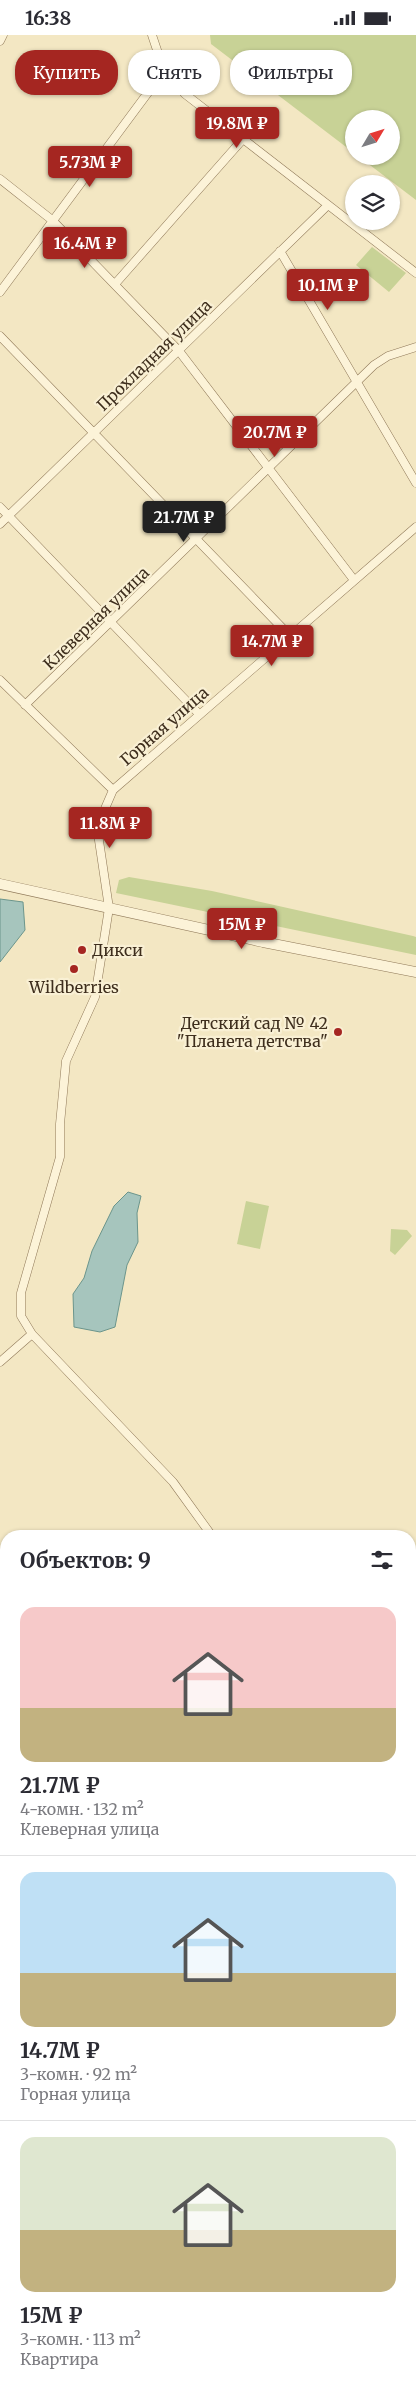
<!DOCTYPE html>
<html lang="ru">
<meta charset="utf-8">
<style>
:root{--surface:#fff;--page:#f2f2f3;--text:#2b2b33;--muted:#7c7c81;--line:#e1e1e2;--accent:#a52621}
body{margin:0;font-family:Merriweather,serif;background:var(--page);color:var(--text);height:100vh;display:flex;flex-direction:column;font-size:19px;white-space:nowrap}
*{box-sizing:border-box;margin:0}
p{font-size:16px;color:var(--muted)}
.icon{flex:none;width:28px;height:28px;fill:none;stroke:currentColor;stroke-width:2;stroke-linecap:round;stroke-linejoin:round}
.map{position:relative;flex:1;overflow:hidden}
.drawer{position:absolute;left:0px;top:1495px;width:416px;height:865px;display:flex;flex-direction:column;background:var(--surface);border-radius:20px 20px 0 0;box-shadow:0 1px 4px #0004}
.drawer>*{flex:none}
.guide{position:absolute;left:15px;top:15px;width:386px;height:45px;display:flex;gap:10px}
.needle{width:32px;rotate:52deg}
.tools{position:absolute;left:345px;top:75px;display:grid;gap:10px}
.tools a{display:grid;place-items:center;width:55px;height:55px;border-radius:50%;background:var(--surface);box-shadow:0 1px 4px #0004;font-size:25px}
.price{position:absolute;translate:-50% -42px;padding:0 11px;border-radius:5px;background:var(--accent);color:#fff;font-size:16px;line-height:32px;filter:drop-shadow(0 1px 2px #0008)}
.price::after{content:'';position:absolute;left:50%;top:30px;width:15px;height:11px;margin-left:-8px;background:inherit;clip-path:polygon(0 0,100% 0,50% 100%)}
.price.on{background:#222;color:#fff}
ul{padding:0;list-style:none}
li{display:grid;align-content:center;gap:10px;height:265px;padding:0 20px}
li+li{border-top:1px solid var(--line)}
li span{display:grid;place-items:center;height:155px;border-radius:15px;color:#555}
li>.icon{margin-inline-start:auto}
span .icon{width:90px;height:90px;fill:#fffc;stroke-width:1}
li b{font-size:21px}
h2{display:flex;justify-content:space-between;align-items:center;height:60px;padding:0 20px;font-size:21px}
.chip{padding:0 18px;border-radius:20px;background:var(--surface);box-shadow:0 1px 4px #0004;font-size:18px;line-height:45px}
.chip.on{background:var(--accent);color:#fff}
.status{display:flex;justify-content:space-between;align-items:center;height:35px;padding:0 25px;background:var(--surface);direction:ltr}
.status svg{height:14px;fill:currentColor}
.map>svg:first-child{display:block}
.farmland{fill:#e9e3b0}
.green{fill:#c8d296}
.water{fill:#a6c5bd;stroke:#6b958c}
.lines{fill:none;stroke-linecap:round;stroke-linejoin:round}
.stream{stroke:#6b958c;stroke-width:3}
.minor-casing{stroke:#8f7858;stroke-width:9}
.tertiary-casing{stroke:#8f7858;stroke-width:11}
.minor{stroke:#fcf3d8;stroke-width:8}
.tertiary{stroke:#fcf3d8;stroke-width:10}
.poi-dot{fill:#a52621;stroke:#f9f0d4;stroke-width:2}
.labels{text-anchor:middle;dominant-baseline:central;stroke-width:4.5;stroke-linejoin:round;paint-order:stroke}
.street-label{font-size:16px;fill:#3e2e1d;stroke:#f9f0d4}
.poi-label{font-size:16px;fill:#3e2e1d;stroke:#f9f0d4;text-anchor:start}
</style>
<div class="status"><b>16:38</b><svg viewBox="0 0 49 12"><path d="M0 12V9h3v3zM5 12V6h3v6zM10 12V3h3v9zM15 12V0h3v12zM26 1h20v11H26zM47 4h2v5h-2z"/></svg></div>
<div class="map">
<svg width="416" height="2360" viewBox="0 0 416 2360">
<rect width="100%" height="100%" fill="#f3e7c3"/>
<!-- farmland -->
<path class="farmland" d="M 416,1715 L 416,1904 L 415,1904 L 410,1898 L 410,1719 Z"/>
<!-- green -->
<path class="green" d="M 210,0 L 416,0 L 416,165 L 358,121 L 391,121 L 391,84 L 354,84 L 354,118 L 211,9 Z
M 372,212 L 406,238 L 389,257 L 356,230 Z
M 129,842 L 212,856 L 413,901 L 416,902 L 416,920 L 116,858 L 119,845 Z
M 246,1166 L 269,1171 L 260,1214 L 237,1209 Z
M 391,1194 L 407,1195 L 412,1201 L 395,1220 L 390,1216 Z
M 416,1909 L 416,2117 L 410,2120 L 410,1912 Z
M 6,1956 L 6,2031 L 0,2023 L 0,1959 Z
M 0,2059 L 6,2068 L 6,2211 L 4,2212 L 0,2208 Z
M 410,2316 L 416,2316 L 416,2360 L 336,2360 L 315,2354 L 410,2354 Z"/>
<!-- water -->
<path class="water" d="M 0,864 L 23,867 L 25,895 L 0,927 Z
M 128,1157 L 141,1161 L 137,1178 L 138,1207 L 127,1230 L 115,1292 L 100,1297 L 74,1292 L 73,1259 L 84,1243 L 92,1216 L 114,1171 Z"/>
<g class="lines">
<!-- stream -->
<path class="stream" d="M 0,2307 L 6,2306"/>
<defs>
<path id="minor" d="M 152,0 L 164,36 L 185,59 L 416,238
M 0,6 L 3,0
M 0,144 L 52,185 L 179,316 L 354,545
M 280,216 L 416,448
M 115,249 L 243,104
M 0,257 L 164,36
M 0,301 L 290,601
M 0,472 L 199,679
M 0,489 L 327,171
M 0,645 L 113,755
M 25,670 L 374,330 L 388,321 L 416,312
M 0,1327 L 32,1299
M 212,1501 L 173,1447 L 32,1299 L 21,1281 L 21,1258 L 60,1122 L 60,1089 L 66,1026 L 95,962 L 109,873 L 97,792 L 113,755 L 416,492
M 410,1603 L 416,1572
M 0,1754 L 6,1763
M 410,2306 L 416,2306
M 0,2350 L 6,2349"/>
<path id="tertiary" d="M 0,849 L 263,907 L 416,937"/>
</defs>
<!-- minor casing -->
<use href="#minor" class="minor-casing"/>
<!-- tertiary casing -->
<use href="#tertiary" class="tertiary-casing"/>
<!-- minor -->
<use href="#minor" class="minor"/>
<!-- tertiary -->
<use href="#tertiary" class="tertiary"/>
</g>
<!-- markers -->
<g class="poi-dot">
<circle cx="82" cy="915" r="5"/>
<circle cx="74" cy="934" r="5"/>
<circle cx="338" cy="997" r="5"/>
</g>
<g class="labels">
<!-- street labels -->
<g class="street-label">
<text transform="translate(154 320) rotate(-44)">Прохладная улица</text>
<text transform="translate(96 583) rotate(-44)">Клеверная улица</text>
<text transform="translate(164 691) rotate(-41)">Горная улица</text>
</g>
<!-- poi labels -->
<g class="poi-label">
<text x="92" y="915">Дикси</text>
<text x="74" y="952" text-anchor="middle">Wildberries</text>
<text x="328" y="988" text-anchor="end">Детский сад № 42<tspan x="328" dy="18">"Планета детства"</tspan></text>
</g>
</g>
</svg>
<div class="tools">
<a><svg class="needle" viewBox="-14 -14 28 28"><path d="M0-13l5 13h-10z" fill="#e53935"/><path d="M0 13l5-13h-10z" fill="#7c7c81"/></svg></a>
<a><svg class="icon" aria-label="layers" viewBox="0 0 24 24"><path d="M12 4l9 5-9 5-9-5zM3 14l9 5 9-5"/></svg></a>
</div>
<b class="price" style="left:237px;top:114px">19.8M ₽</b>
<b class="price" style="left:90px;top:153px">5.73M ₽</b>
<b class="price" style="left:85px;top:234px">16.4M ₽</b>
<b class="price" style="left:328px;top:276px">10.1M ₽</b>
<b class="price" style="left:275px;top:423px">20.7M ₽</b>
<b class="price on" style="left:184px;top:508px">21.7M ₽</b>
<b class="price" style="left:272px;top:632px">14.7M ₽</b>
<b class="price" style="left:110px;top:814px">11.8M ₽</b>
<b class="price" style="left:242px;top:915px">15M ₽</b>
<div class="guide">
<a class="chip on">Купить</a>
<a class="chip">Снять</a>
<a class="chip">Фильтры</a>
</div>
<section class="drawer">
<h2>Объектов: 9<svg class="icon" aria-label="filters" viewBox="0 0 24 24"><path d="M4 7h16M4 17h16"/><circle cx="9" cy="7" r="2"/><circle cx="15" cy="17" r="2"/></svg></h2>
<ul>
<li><span style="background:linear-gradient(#f6c9c9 65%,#c2b280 0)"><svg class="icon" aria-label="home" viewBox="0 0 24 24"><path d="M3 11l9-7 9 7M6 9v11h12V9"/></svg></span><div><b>21.7M ₽</b><p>4-комн. · 132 m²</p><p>Клеверная улица</p></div></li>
<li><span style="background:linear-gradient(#bfe0f5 65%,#c2b280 0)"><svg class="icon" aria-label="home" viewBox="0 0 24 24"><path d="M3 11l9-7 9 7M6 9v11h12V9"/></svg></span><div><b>14.7M ₽</b><p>3-комн. · 92 m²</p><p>Горная улица</p></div></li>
<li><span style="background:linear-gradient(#dfe7d0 60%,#c2b280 0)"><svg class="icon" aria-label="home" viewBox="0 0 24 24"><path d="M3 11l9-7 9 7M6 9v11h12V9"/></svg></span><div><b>15M ₽</b><p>3-комн. · 113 m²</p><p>Квартира</p></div></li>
</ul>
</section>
</div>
